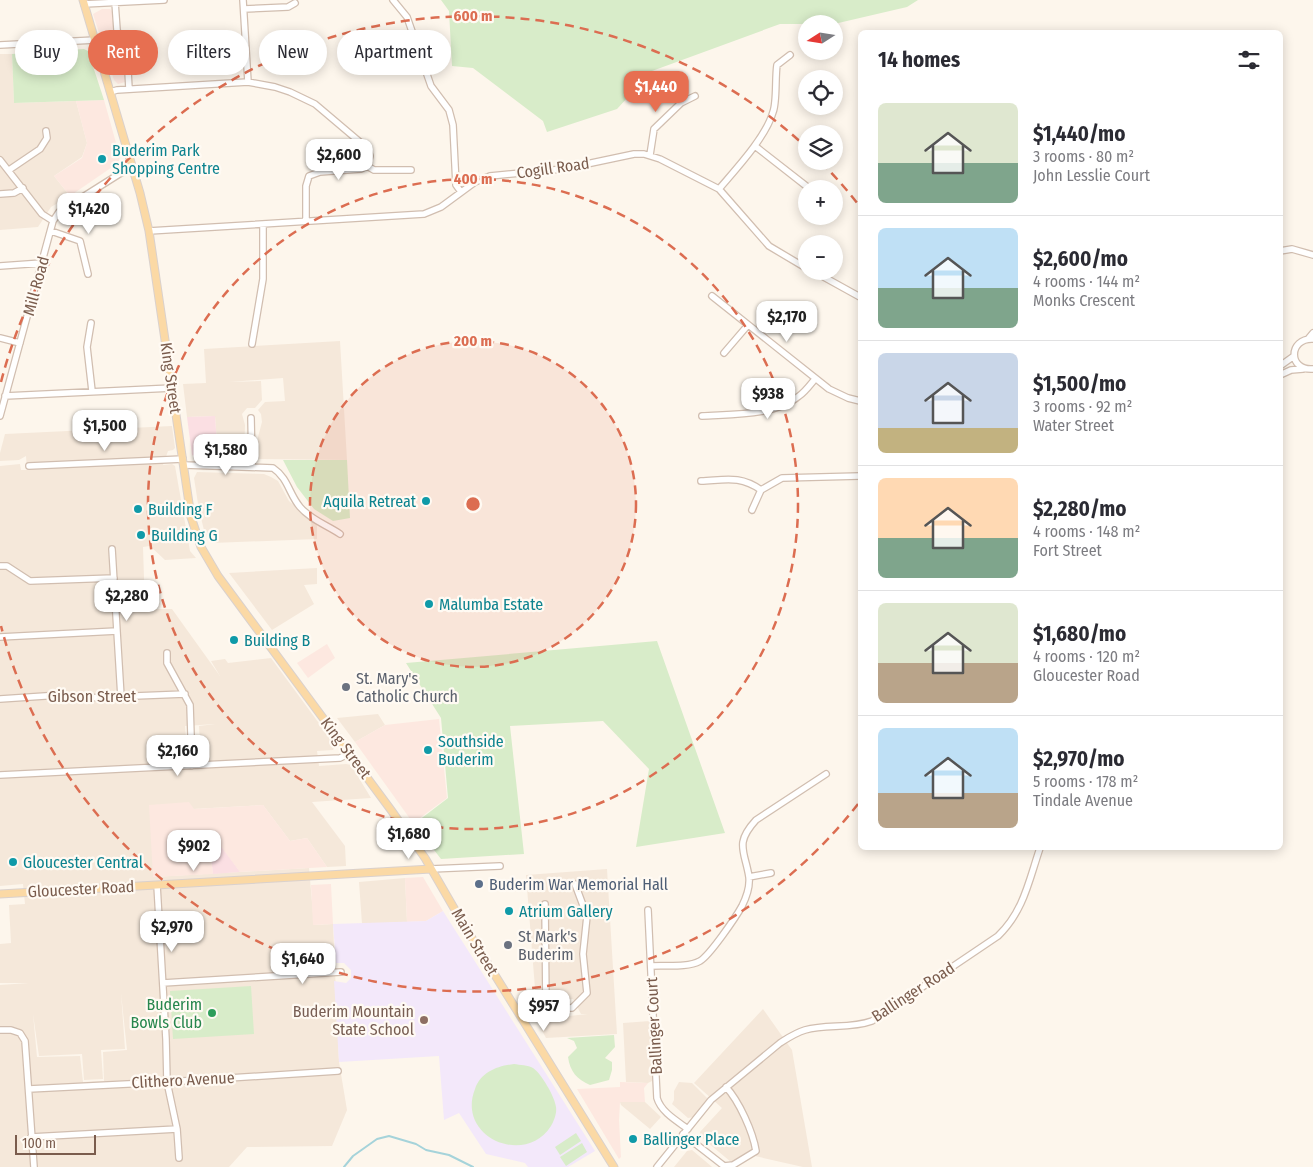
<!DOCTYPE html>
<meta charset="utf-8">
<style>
:root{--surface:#fff;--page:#f7f7f7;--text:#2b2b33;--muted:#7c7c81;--line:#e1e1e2;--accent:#e76f51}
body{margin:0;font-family:"Fira Sans Condensed",sans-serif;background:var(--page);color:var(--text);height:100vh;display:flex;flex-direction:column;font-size:19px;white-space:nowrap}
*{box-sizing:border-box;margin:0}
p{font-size:16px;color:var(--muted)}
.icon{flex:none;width:28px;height:28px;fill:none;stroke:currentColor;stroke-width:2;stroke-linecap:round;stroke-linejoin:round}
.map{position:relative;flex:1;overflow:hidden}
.details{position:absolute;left:858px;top:30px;width:425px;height:820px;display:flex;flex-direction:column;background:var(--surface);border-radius:8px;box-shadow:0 2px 12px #0003}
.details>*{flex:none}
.guide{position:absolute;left:15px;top:30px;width:475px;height:45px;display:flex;gap:10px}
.needle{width:32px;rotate:258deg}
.controls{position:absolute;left:798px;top:15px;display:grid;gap:10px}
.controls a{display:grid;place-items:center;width:45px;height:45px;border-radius:50%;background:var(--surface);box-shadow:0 2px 12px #0003;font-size:25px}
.scale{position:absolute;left:15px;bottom:12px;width:81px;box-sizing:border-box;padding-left:5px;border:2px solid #7a5c4d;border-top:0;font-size:14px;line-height:18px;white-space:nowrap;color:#7a5c4d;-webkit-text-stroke:4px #fffaf3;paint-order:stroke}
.price{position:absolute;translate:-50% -42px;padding:0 11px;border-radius:10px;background:#fff;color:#222;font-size:16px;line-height:32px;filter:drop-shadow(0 1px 2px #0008)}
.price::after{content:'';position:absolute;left:50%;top:30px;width:15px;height:11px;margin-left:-8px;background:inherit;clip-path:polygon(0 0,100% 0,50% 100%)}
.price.on{background:var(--accent);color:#fff}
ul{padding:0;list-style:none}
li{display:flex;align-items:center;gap:15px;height:125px;padding:0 20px}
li+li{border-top:1px solid var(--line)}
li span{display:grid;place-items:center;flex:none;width:140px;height:100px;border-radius:8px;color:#555}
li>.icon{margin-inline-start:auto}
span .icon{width:60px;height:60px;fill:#fffc;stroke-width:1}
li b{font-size:21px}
h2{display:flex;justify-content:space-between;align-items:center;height:60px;padding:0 20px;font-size:21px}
.pill{padding:0 18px;border-radius:22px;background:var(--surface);box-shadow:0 2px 12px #0003;font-size:18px;line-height:45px}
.pill.on{background:var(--accent);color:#fff}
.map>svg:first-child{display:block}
.residential{fill:#f5e8da;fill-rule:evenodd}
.commercial{fill:#fde8e0}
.education{fill:#f3e8fa}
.medical{fill:#fbdfe3}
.green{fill:#d8ecc9}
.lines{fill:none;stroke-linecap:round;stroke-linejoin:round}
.stream{stroke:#a5d3da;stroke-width:2}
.minor-casing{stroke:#d1beb0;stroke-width:8}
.major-casing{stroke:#dad1cd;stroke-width:9}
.minor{stroke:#fff;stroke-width:5.5}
.major{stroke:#fbd9a5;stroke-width:7}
.ring{fill:none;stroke:#dc6d51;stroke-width:2.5;stroke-dasharray:9 6}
.culture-dot{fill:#0f9aa8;stroke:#fffaf3;stroke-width:2}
.worship-dot{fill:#6b7280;stroke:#fffaf3;stroke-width:2}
.service-dot{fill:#5c6f8a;stroke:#fffaf3;stroke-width:2}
.leisure-dot{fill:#2e9e5b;stroke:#fffaf3;stroke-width:2}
.education-dot{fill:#8d6e63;stroke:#fffaf3;stroke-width:2}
.labels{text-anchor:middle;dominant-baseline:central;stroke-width:4.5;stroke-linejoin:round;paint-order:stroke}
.culture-label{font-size:16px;fill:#0d838f;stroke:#fffaf3;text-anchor:start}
.street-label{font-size:16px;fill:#7a5c4d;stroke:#fffaf3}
.worship-label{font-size:16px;fill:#5b616d;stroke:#fffaf3;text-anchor:start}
.service-label{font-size:16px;fill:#4e5e75;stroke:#fffaf3;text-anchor:start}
.leisure-label{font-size:16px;fill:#27864d;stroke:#fffaf3;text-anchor:end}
.education-label{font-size:16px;fill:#785e54;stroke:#fffaf3;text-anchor:end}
.centre{fill:#dc6d51;stroke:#fffaf3;stroke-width:2.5}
.ring-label{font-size:15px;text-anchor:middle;font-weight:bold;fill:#dc6d51;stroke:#fffaf3;stroke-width:4.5;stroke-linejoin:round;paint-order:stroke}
</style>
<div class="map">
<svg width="1313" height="1167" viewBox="0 0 1313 1167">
<rect width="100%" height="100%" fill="#fdf6ec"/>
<!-- residential -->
<path class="residential" d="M 0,54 L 12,54 L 14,103 L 76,101 L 87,143 L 82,157 L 54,176 L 70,196 L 51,207 L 38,227 L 0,230 Z
M 340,341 L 347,460 L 259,459 L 258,437 L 262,422 L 261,414 L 258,410 L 265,402 L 285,401 L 283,378 L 229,382 L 261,381 L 262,400 L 255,408 L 247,408 L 242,414 L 245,425 L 244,454 L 243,456 L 218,457 L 215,416 L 187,417 L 183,384 L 206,383 L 204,349 Z
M 172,426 L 175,448 L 173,450 L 168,451 L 163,465 L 172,464 L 175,466 L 190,551 L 196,558 L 165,560 L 150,546 L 143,547 L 145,609 L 172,609 L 220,676 L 211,661 L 225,659 L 228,663 L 271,658 L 335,745 L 333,750 L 317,751 L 319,766 L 346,764 L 351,765 L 371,798 L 312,802 L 345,846 L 346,866 L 327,867 L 307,838 L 290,841 L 263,805 L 193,809 L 153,877 L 309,868 L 314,925 L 333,924 L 339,1062 L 347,1110 L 332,1146 L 247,1147 L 229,1167 L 0,1167 L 0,985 L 29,983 L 0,983 L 0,944 L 11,943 L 9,905 L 25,904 L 23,884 L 0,886 L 0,466 L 20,464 L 21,470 L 27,470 L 26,456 L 19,460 L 0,461 L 0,453 L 5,434 ZM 215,724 L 199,726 L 201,758 L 188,759 L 185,726 ZM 121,993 L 127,1050 L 103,1052 L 104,1081 L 83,1082 L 80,1056 L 37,1057 L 33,1014 L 39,1056 L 82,1054 L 84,1080 L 103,1079 L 101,1050 L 125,1049 Z
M 197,472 L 264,474 L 271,477 L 278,481 L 289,501 L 317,525 L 317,539 L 212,543 L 204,530 L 199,510 L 194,478 Z
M 317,568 L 317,584 L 304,585 L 314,604 L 272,630 L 229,573 Z
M 378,714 L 385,725 L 355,742 L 337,718 Z
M 607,869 L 617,1034 L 546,1038 L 540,1027 L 541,1023 L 549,1018 L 588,1014 L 581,1014 L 573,999 L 536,1001 L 526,875 Z
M 405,878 L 407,922 L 362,924 L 359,882 Z
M 763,1009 L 792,1050 L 812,1167 L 803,1167 L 746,1154 L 731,1162 L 701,1137 L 700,1132 L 722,1108 L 694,1083 Z
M 650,1021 L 652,1081 L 648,1083 L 626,1082 L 623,1023 Z
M 679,1082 L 692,1083 L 709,1100 L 694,1117 L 688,1118 L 672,1104 L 674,1100 L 674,1091 Z
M 620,1102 L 645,1102 L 661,1117 L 650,1129 L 621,1105 Z
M 692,1150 L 711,1166 L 712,1167 L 674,1167 L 687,1151 Z"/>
<!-- commercial -->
<path class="commercial" d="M 102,9 L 110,9 L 112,11 L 114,32 L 122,48 L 125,82 L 118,84 L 114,80 L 93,14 Z
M 104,100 L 120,157 L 118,163 L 70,196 L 54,176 L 82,158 L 87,143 L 76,101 Z
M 327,644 L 335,658 L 308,678 L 297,663 Z
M 439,719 L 447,798 L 413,823 L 355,742 L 385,725 Z
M 189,802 L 194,809 L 263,805 L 290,841 L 307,838 L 327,867 L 240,872 L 215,840 L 209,842 L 213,874 L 153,877 L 149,805 Z
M 423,877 L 443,911 L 426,921 L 407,922 L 405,878 Z
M 331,884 L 333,924 L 313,925 L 311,885 Z
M 620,1082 L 648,1083 L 644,1088 L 645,1102 L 620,1102 L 619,1120 L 621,1157 L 619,1159 L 577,1089 L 620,1087 Z"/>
<!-- education -->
<path class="education" d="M 443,911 L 595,1151 L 568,1167 L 528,1167 L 525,1163 L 486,1154 L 459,1113 L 444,1120 L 439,1056 L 339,1062 L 334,981 L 346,983 L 351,978 L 351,970 L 344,963 L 336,963 L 333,924 L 426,921 Z"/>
<!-- medical -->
<path class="medical" d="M 215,416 L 218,457 L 197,457 L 192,455 L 187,417 Z
M 216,840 L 240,872 L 213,874 L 209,841 Z"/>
<!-- green -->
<path class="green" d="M 441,0 L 918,0 L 907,7 L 834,24 L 780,24 L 652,71 L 617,109 L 547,132 L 543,121 L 473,68 L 452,66 L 449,11 Z
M 84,49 L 88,51 L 104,100 L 14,103 L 12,54 Z
M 283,460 L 347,460 L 350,518 L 333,521 L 314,509 L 297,487 Z
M 657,641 L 725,833 L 636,847 L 649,769 L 603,721 L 510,726 L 524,854 L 441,859 L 414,824 L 448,798 L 441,718 L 406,663 Z
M 251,986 L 254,1034 L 173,1039 L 170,991 Z
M 614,1035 L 615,1047 L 605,1058 L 612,1062 L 612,1070 L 609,1080 L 590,1085 C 577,1079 570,1072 568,1057 L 577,1048 L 574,1041 L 567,1038 Z
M 514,1064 C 520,1065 528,1065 533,1068 C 541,1073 555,1097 556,1107 C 557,1113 554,1121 551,1126 C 525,1167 456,1137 475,1089 C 481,1072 497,1066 514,1064 Z
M 576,1133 L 581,1141 L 560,1155 L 555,1147 Z
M 582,1143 L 587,1152 L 566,1166 L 560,1157 Z"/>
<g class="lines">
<!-- stream -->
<path class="stream" d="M 344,1167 L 353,1156 L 377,1139 L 389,1136 L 416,1144 L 426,1150 L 449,1155 L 473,1167"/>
<defs>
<path id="minor" d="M 243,0 L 248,82
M 393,0 L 407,17 L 431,86 L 449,110 L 453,125 L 456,185 L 461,192
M 115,2 L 117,30 L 127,53 L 129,89
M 84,4 L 164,0
M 244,9 L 288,7 L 295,3
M 0,45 L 95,40
M 110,92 L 117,90 L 248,82 L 275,87 L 290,92 L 315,104 L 367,148 L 370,156 L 367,166 L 361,169 L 320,172 L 309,176 L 306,186 L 306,221
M 755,146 L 810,189
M 650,155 L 654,129 L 681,103 L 695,96
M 0,160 L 42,214 L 53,221
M 367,166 L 374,170 L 411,170
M 9,170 L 40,149 L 47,138 L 46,131
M 719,189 C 736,169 766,137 773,112 C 777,102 775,78 777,65 L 790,55
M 0,194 L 14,193 L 23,188
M 51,231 L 80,241 L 88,274
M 149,231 L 424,214 L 441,207 L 475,182 L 490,176 L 563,169 L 634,154 L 644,154 L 660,159 L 719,189 L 769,246 L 806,268
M 1280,251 L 1292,249 L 1313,255
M 0,266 L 42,263
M 813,271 L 860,297
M 712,296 L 829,389 L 848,398 L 860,401
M 91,323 L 87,347 L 92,391
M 0,338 L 20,343
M 1308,339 L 1313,333
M 1313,339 C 1288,338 1288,371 1313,369
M 252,344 L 263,279 L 263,224
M 724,353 L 748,325
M 1280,366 L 1294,356
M 1280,375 L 1291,370 L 1303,369
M 5,396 L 172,388
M 0,416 L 53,221 L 59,212 L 132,166
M 702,416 C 731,414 776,416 799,396 C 805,392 810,385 815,379
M 251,418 L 252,466
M 184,465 L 273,468 C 288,478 289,494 300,507 C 311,520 327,525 340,534
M 29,466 L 183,459
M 701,481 C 725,480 740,475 761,490
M 752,510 L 761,490 L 782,478 L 860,476
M 112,549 L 121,697
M 0,566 L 7,566 L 30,581 L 114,578
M 0,637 L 117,631
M 167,653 L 167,663 L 190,705 L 192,766
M 0,699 L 60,695 L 84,698 L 185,694
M 0,775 L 340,758 L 350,753
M 431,869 L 500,866
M 749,877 L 771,873
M 157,885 L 166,1039 L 167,1082 L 177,1129 L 179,1158
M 545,904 L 546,1007
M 648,910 L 657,1098 C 661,1112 677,1121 688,1129
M 651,966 C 666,965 687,968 700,961 C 710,955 736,917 742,906 C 746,898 750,886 749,877 C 745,851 734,844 756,820 L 826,774
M 163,983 L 341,972
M 524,1021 L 534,1012 L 546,1007 L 572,1008 L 587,993 L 583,954 L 587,916 L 575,884
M 0,1030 L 11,1030 L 20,1033 L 25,1041 L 34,1167
M 29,1089 L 167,1082 L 338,1071
M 683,1134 L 724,1166 L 733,1165 L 756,1151 C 753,1132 739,1101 726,1087
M 31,1137 L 177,1129
M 657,1167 L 711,1100 L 780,1043 C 788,1038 795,1033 805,1030 C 827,1024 850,1029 872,1021 L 998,936 C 1024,911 1029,880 1040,848"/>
<path id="major" d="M 83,0 L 140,193 L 149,231 L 191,517 L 201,547 L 218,576 L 391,810 L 425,858 L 462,922 L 614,1167
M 0,894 L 431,869"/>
</defs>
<!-- minor casing -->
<use href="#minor" class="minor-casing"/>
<!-- major casing -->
<use href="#major" class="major-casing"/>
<!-- minor -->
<use href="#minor" class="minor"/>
<!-- major -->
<use href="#major" class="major"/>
</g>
<!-- distance rings -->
<circle cx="473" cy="504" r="163" fill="#dc6d51" fill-opacity=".12"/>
<g class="ring">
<circle cx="473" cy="504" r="163"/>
<circle cx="473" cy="504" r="325"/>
<path d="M858 804A488 488 0 0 1 1 626M1 382A488 488 0 0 1 806 147M821 162A488 488 0 0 1 858 204"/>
</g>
<!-- markers -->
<g class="culture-dot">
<circle cx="102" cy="159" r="5"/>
<circle cx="426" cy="501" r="5"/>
<circle cx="138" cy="509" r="5"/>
<circle cx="141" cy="535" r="5"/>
<circle cx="429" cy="604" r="5"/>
<circle cx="234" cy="640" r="5"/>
<circle cx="428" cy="750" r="5"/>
<circle cx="13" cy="862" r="5"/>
<circle cx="509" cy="911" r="5"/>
<circle cx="633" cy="1139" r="5"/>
</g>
<g class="worship-dot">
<circle cx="346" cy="687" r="5"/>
<circle cx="508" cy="945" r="5"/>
</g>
<circle class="service-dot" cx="479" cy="884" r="5"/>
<circle class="leisure-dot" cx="212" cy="1013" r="5"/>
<circle class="education-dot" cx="424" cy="1020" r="5"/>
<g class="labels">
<!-- culture labels -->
<g class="culture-label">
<text x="112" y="150">Buderim Park<tspan x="112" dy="18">Shopping Centre</tspan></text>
<text x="416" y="501" text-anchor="end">Aquila Retreat</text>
<text x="148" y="509">Building F</text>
<text x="151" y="535">Building G</text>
<text x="439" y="604">Malumba Estate</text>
<text x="244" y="640">Building B</text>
<text x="438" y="741">Southside<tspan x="438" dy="18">Buderim</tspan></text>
<text x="23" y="862">Gloucester Central</text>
<text x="519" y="911">Atrium Gallery</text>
<text x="643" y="1139">Ballinger Place</text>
</g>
<!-- street labels -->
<g class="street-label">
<text transform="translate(553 168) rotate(-8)">Cogill Road</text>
<text transform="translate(36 286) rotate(-75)">Mill Road</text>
<text transform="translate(171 378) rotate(82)">King Street</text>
<text x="92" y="696">Gibson Street</text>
<text transform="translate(346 748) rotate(53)">King Street</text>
<text transform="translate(81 889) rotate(-3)">Gloucester Road</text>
<text transform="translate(475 942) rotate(59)">Main Street</text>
<text transform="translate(913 992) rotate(-33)">Ballinger Road</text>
<text transform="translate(654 1026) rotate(-93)">Ballinger Court</text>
<text transform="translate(183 1080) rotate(-3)">Clithero Avenue</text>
</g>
<!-- worship labels -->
<g class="worship-label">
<text x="356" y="678">St. Mary's<tspan x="356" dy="18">Catholic Church</tspan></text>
<text x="518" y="936">St Mark's<tspan x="518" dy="18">Buderim</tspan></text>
</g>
<!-- service labels -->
<g class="service-label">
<text x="489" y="884">Buderim War Memorial Hall</text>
</g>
<!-- leisure labels -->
<g class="leisure-label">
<text x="202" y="1004">Buderim<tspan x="202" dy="18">Bowls Club</tspan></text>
</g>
<!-- education labels -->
<g class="education-label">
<text x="414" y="1011">Buderim Mountain<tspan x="414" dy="18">State School</tspan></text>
</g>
</g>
<circle cx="473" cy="504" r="8" class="centre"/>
<g class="ring-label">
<text x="473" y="21">600 m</text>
<text x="473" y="184">400 m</text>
<text x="473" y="346">200 m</text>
</g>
</svg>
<div class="controls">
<a><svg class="needle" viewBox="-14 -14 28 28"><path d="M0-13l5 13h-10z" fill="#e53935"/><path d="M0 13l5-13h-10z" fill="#7c7c81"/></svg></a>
<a><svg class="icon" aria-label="locate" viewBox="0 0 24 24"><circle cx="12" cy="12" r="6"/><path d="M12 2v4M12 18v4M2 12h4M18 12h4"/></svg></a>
<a><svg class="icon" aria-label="layers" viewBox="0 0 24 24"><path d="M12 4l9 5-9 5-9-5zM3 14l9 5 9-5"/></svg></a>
<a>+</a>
<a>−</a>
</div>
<div class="scale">100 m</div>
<b class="price on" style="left:656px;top:113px">$1,440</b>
<b class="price" style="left:339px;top:181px">$2,600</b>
<b class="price" style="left:89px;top:235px">$1,420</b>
<b class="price" style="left:787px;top:343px">$2,170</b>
<b class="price" style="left:768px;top:420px">$938</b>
<b class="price" style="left:105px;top:452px">$1,500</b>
<b class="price" style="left:226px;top:476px">$1,580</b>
<b class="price" style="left:127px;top:622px">$2,280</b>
<b class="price" style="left:178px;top:777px">$2,160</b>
<b class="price" style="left:409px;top:860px">$1,680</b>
<b class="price" style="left:194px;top:872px">$902</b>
<b class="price" style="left:172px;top:953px">$2,970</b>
<b class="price" style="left:303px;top:985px">$1,640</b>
<b class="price" style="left:544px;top:1032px">$957</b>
<div class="guide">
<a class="pill">Buy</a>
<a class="pill on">Rent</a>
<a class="pill">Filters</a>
<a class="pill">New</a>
<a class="pill">Apartment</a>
</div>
<section class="details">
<h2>14 homes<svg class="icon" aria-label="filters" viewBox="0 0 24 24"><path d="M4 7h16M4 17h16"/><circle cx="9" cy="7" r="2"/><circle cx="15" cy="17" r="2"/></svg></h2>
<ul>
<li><span style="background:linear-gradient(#dfe7d0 60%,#7fa58c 0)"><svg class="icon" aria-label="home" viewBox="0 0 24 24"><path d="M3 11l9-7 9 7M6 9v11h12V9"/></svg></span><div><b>$1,440/mo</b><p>3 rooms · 80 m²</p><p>John Lesslie Court</p></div></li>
<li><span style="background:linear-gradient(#bfe0f5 60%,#7fa58c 0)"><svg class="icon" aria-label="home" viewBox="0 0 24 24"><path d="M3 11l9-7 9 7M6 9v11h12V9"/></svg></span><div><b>$2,600/mo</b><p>4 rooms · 144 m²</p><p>Monks Crescent</p></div></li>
<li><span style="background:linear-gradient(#c9d6e8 75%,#c2b280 0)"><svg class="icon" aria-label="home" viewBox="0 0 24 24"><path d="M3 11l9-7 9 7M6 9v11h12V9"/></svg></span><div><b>$1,500/mo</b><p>3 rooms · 92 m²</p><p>Water Street</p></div></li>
<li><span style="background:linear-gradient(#ffd9b3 60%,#7fa58c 0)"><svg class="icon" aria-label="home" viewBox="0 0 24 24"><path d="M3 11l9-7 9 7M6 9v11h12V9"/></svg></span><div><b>$2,280/mo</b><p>4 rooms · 148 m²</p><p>Fort Street</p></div></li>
<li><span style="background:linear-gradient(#dfe7d0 60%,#b9a48a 0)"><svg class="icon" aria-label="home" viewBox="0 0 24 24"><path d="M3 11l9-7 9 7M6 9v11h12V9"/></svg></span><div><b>$1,680/mo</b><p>4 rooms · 120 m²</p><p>Gloucester Road</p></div></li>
<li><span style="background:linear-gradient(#bfe0f5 65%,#b9a48a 0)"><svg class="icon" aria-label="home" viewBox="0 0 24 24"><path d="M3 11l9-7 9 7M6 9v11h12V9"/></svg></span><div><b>$2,970/mo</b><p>5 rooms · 178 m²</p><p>Tindale Avenue</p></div></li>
</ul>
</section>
</div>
